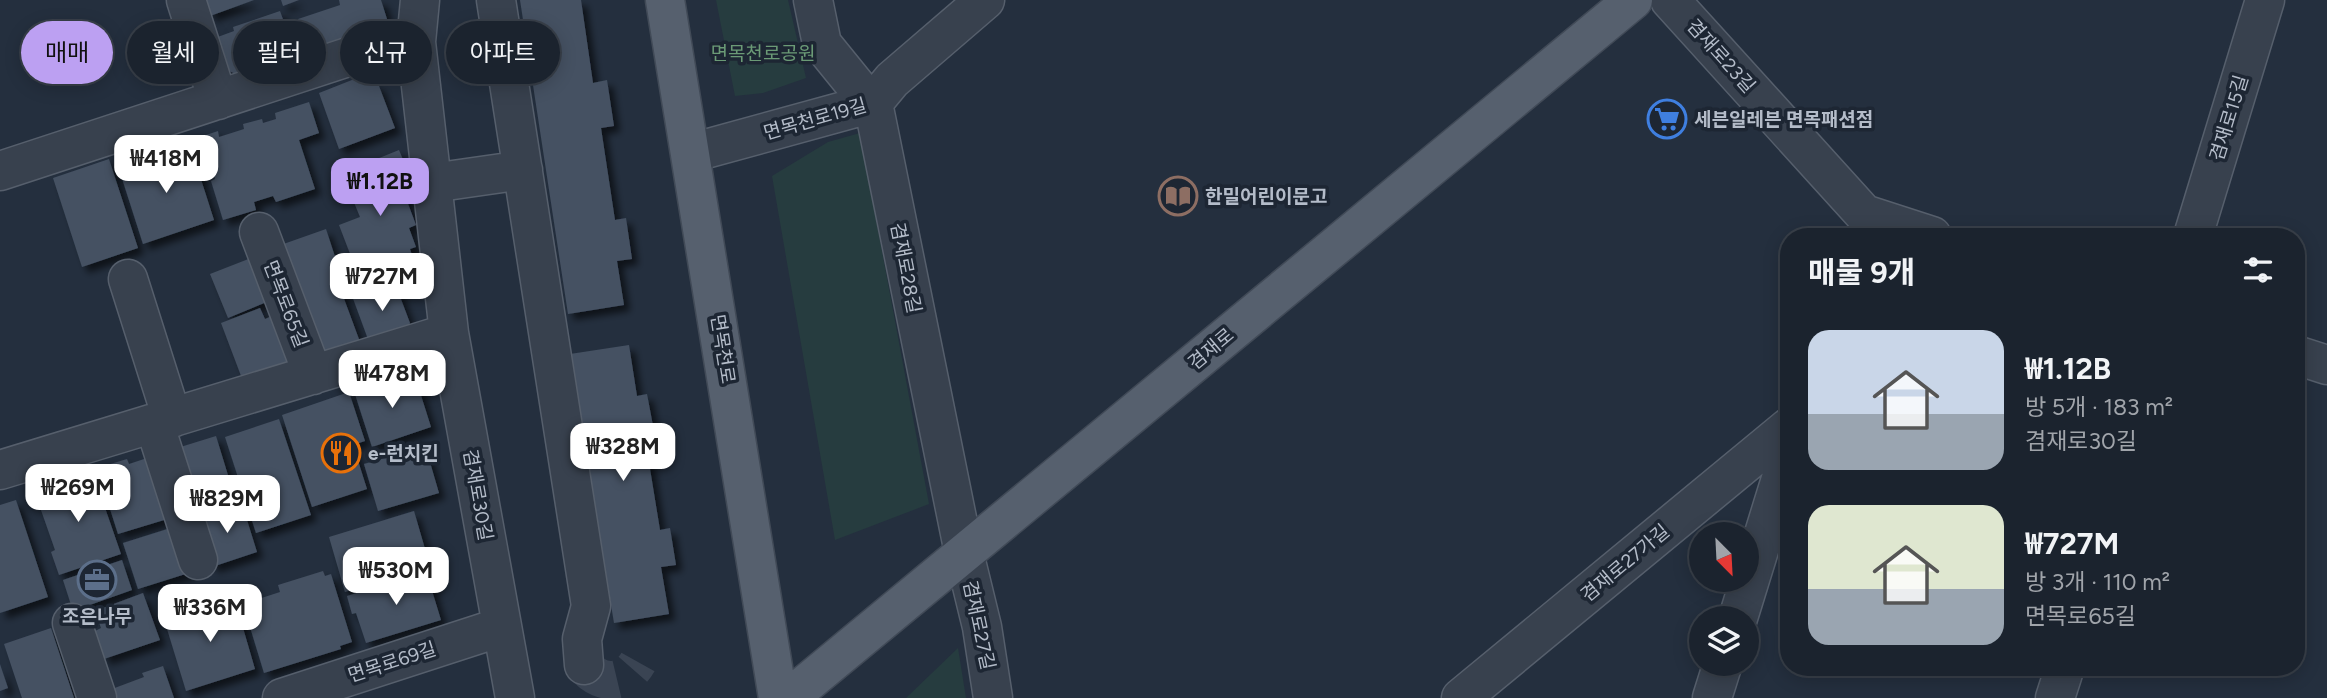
<!DOCTYPE html>
<html lang="ko">
<meta charset="utf-8">
<style>
:root{--surface:#1b232e;--page:#242b36;--text:#f1f3f6;--muted:#a0a4aa;--line:#39404a;--accent:#bca0f2}
body{margin:0;font-family:Figtree,"Noto Sans KR",sans-serif;background:var(--page);color:var(--text);height:100vh;display:flex;flex-direction:column;font-size:26px;white-space:nowrap}
*{box-sizing:border-box;margin:0}
p{font-size:23px;color:var(--muted)}
.icon{flex:none;width:38px;height:38px;fill:none;stroke:currentColor;stroke-width:2;stroke-linecap:round;stroke-linejoin:round}
.map{position:relative;flex:1;overflow:hidden}
.side{position:absolute;left:1780px;top:228px;width:525px;height:448px;display:flex;flex-direction:column;background:var(--surface);border-radius:28px;box-shadow:0 4px 18px #0003,0 0 0 2px var(--line)}
.side>*{flex:none}
.guide{position:absolute;left:21px;top:21px;width:665px;height:63px;display:flex;gap:14px}
.needle{width:46px;rotate:156deg}
.fabs{position:absolute;left:1689px;top:522px;display:grid;gap:14px}
.fabs a{display:grid;place-items:center;width:70px;height:70px;border-radius:50%;background:var(--surface);box-shadow:0 4px 18px #0003,0 0 0 2px var(--line);font-size:35px}
.price{position:absolute;translate:-50% -60px;padding:0 16px;border-radius:14px;background:#fff;color:#222;font-size:23px;line-height:46px;filter:drop-shadow(0 2px 4px #0008)}
.price::after{content:'';position:absolute;left:50%;top:42px;width:21px;height:16px;margin-left:-10px;background:inherit;clip-path:polygon(0 0,100% 0,50% 100%)}
.price.active{background:var(--accent);color:#111}
ul{padding:0;list-style:none}
li{display:flex;align-items:center;gap:21px;height:175px;padding:0 28px}
li span{display:grid;place-items:center;flex:none;width:196px;height:140px;border-radius:21px;color:#555}
li>.icon{margin-inline-start:auto}
span .icon{width:84px;height:84px;fill:#fffc;stroke-width:1}
li b{font-size:30px}
h2{display:flex;justify-content:space-between;align-items:center;height:84px;padding:0 28px;font-size:30px}
.tag{padding:0 24px;border-radius:32px;background:var(--surface);box-shadow:0 4px 18px #0003,0 0 0 2px var(--line);font-size:24px;line-height:63px}
.tag.active{background:var(--accent);color:#111}
.map>svg:first-child{display:block}
.green{fill:#263c3f}
.building{fill:#455162;filter:url(#shadow)}
.lines{fill:none;stroke-linecap:round;stroke-linejoin:round}
.minor-tunnel{stroke:#3a4453;stroke-width:38;stroke-dasharray:38 19;stroke-linecap:butt}
.minor-casing{stroke:#565f6c;stroke-width:41}
.major-casing{stroke:#414a57;stroke-width:41}
.minor{stroke:#38414e;stroke-width:38}
.major{stroke:#56606e;stroke-width:38}
.labels{text-anchor:middle;dominant-baseline:central;stroke-width:7;stroke-linejoin:round;paint-order:stroke}
.park-label{font-size:19px;fill:#6b9a76;stroke:#1d2633}
.street-label{font-size:19px;fill:#b4bcc9;stroke:#1d2633}
.poi-label{font-size:19px;font-weight:bold;fill:#b4bcc9;stroke:#1d2633;text-anchor:start}
</style>
<div class="map">
<svg width="2327" height="698" viewBox="0 0 2327 698">
<defs>
<filter id="shadow"><feDropShadow dx="6" dy="6" stdDeviation="3.5" flood-color="#0009"/></filter>
</defs>
<rect width="100%" height="100%" fill="#242f3e"/>
<!-- green -->
<path class="green" d="M 716,0 L 788,0 L 806,78 L 763,93 L 735,96 Z
M 860,133 L 929,504 L 835,540 L 772,176 L 828,142 Z
M 958,648 L 966,698 L 906,698 Z"/>
<!-- building -->
<path class="building" d="M 204,0 L 254,0 L 210,16 Z
M 281,0 L 299,0 L 283,6 Z
M 339,0 L 381,0 L 387,19 L 370,39 L 311,59 L 298,19 L 340,5 Z
M 520,0 L 581,0 L 593,83 L 607,80 L 614,126 L 601,128 L 615,220 L 626,218 L 632,259 L 617,261 L 624,305 L 568,314 Z
M 280,11 L 297,58 L 242,77 L 227,70 L 215,38 L 234,31 L 233,27 Z
M 357,78 L 379,86 L 395,128 L 339,149 L 319,93 Z
M 309,102 L 319,133 L 299,140 L 315,189 L 276,202 L 273,196 L 254,202 L 256,210 L 223,220 L 211,181 L 215,179 L 211,165 L 206,166 L 197,138 L 218,131 L 219,137 L 244,129 L 243,124 L 262,119 L 263,123 L 276,119 L 275,113 Z
M 190,145 L 214,220 L 143,244 L 119,169 Z
M 399,150 L 415,189 L 404,193 L 416,225 L 409,228 L 416,247 L 410,249 L 415,264 L 362,285 L 339,225 L 360,217 L 342,173 Z
M 109,159 L 138,248 L 82,267 L 53,178 Z
M 326,229 L 341,275 L 336,277 L 363,350 L 318,367 L 275,247 Z
M 251,258 L 269,301 L 228,318 L 210,274 Z
M 393,278 L 410,323 L 398,341 L 372,350 L 351,293 Z
M 260,308 L 265,319 L 272,316 L 298,369 L 246,389 L 221,323 Z
M 629,345 L 637,396 L 647,394 L 654,431 L 644,432 L 660,530 L 670,528 L 676,565 L 661,567 L 669,614 L 614,623 L 570,354 Z
M 398,376 L 419,389 L 431,427 L 372,447 L 354,391 Z
M 349,392 L 365,441 L 353,445 L 367,489 L 312,507 L 282,415 Z
M 279,419 L 311,515 L 256,533 L 225,437 Z
M 216,436 L 235,498 L 193,511 L 174,449 Z
M 427,452 L 439,493 L 378,511 L 364,464 L 392,456 L 394,462 Z
M 147,458 L 174,517 L 118,534 L 97,468 L 127,459 L 129,464 Z
M 93,473 L 121,554 L 59,575 L 51,552 L 55,550 L 35,493 Z
M 16,500 L 48,597 L 0,613 L 0,505 Z
M 242,504 L 257,552 L 212,567 L 197,518 Z
M 414,511 L 430,566 L 345,592 L 329,537 Z
M 177,526 L 192,572 L 138,589 L 123,543 Z
M 122,560 L 132,590 L 73,611 L 63,580 Z
M 432,570 L 436,582 L 430,584 L 441,620 L 366,643 L 356,613 L 352,614 L 347,596 Z
M 323,571 L 325,576 L 331,574 L 352,642 L 340,646 L 341,649 L 264,673 L 243,604 L 280,592 L 278,585 Z
M 143,593 L 160,640 L 104,659 L 95,631 L 101,628 L 95,611 Z
M 234,597 L 255,669 L 186,691 L 164,619 Z
M 51,628 L 74,698 L 22,698 L 4,644 Z
M 0,664 L 8,688 L 0,691 Z
M 163,666 L 174,698 L 115,698 L 112,689 L 144,677 L 142,673 Z"/>
<g class="lines">
<!-- minor-tunnel -->
<path class="minor-tunnel" d="M 584,665 C 600,686 625,685 638,662"/>
<defs>
<path id="minor" d="M 186,0 L 218,100
M 420,0 L 416,42 L 449,333 L 515,698
M 496,0 L 591,606 L 582,639 L 584,665
M 813,0 L 822,44 L 861,92 L 873,103 L 964,553 L 982,627 L 993,698
M 1670,0 L 1864,214 L 1932,236
M 691,153 L 873,103 L 892,80 L 985,0
M 0,171 L 415,35
M 432,183 L 523,170
M 259,232 L 313,375
M 2193,236 L 2265,0
M 128,279 L 172,418
M 2296,355 L 2327,365
M 154,423 L 198,560
M 0,470 L 449,333
M 1738,618 L 1788,456
M 72,623 L 97,698
M 282,698 L 501,627
M 1461,698 L 1788,428
M 1712,698 L 1723,663
M 2055,698 L 2065,667"/>
<path id="major" d="M 665,0 L 778,698
M 789,698 L 1633,0"/>
</defs>
<!-- minor casing -->
<use href="#minor" class="minor-casing"/>
<!-- major casing -->
<use href="#major" class="major-casing"/>
<!-- minor -->
<use href="#minor" class="minor"/>
<!-- major -->
<use href="#major" class="major"/>
</g>
<!-- icons -->
<defs>
<symbol id="supermarket-ring" viewBox="-11 -11 22 22"><circle r="9.5" fill="#1d2633" stroke="#3f7fe0" stroke-width="1.5"/><path d="M-6-5.5h2.5l.6 2H6L4.5 2H-2.5L-4.4-4H-6ZM-1.5 3.2a1.3 1.3 0 1 0 .1 0ZM3 3.2a1.3 1.3 0 1 0 .1 0Z" fill="#3f7fe0"/></symbol>
<symbol id="library-ring" viewBox="-11 -11 22 22"><circle r="9.5" fill="#1d2633" stroke="#8d6e63" stroke-width="1.5"/><path d="M-6-4Q-3-5.5-.7-3.5V5Q-3 3-6 4ZM6-4Q3-5.5 .7-3.5V5Q3 3 6 4Z" fill="#8d6e63"/></symbol>
<symbol id="restaurant-ring" viewBox="-11 -11 22 22"><circle r="9.5" fill="#1d2633" stroke="#e8710a" stroke-width="1.5"/><path d="M-5-6h1v4h1v-4h1v4h1v-4h1v5L-1.5 .5V6h-2V.5L-5-1ZM5-6V6H3V1.5H1.5Q1.5-4 5-6Z" fill="#e8710a"/></symbol>
<symbol id="office-ring" viewBox="-11 -11 22 22"><circle r="9.5" fill="#1d2633" stroke="#5c6f8a" stroke-width="1.5"/><path d="M-6-3h4V-5.5h4V-3h4V5H-6ZM-1-4.5V-3h2v-1.5ZM-6 0V1H6V0Z" fill="#5c6f8a"/></symbol>
</defs>
<g fill-rule="evenodd">
<use href="#supermarket-ring" x="1645" y="97" width="44" height="44"/>
<use href="#library-ring" x="1156" y="174" width="44" height="44"/>
<use href="#restaurant-ring" x="319" y="431" width="44" height="44"/>
<use href="#office-ring" x="75" y="558" width="44" height="44"/>
</g>
<g class="labels">
<!-- park labels -->
<g class="park-label">
<text x="763" y="53">면목천로공원</text>
</g>
<!-- street labels -->
<g class="street-label">
<text transform="translate(1721 56) rotate(48)">겸재로23길</text>
<text transform="translate(2229 118) rotate(-73)">겸재로15길</text>
<text transform="translate(815 119) rotate(-16)">면목천로19길</text>
<text transform="translate(906 268) rotate(79)">겸재로28길</text>
<text transform="translate(286 304) rotate(69)">면목로65길</text>
<text transform="translate(723 349) rotate(81)">면목천로</text>
<text transform="translate(1211 349) rotate(-40)">겸재로</text>
<text transform="translate(478 495) rotate(80)">겸재로30길</text>
<text transform="translate(1625 563) rotate(-40)">겸재로27가길</text>
<text transform="translate(979 625) rotate(78)">겸재로27길</text>
<text transform="translate(392 662) rotate(-18)">면목로69길</text>
</g>
<!-- poi labels -->
<g class="poi-label">
<text x="1694" y="119">세븐일레븐 면목패션점</text>
<text x="1205" y="196">한밀어린이문고</text>
<text x="368" y="453">e-런치킨</text>
<text x="97" y="616" text-anchor="middle">조은나무</text>
</g>
</g>
</svg>
<div class="fabs">
<a><svg class="needle" viewBox="-14 -14 28 28"><path d="M0-13l5 13h-10z" fill="#e53935"/><path d="M0 13l5-13h-10z" fill="#a0a4aa"/></svg></a>
<a><svg class="icon" aria-label="layers" viewBox="0 0 24 24"><path d="M12 4l9 5-9 5-9-5zM3 14l9 5 9-5"/></svg></a>
</div>
<b class="price" style="left:166px;top:195px">₩418M</b>
<b class="price active" style="left:380px;top:218px">₩1.12B</b>
<b class="price" style="left:382px;top:313px">₩727M</b>
<b class="price" style="left:392px;top:410px">₩478M</b>
<b class="price" style="left:623px;top:483px">₩328M</b>
<b class="price" style="left:78px;top:524px">₩269M</b>
<b class="price" style="left:227px;top:535px">₩829M</b>
<b class="price" style="left:396px;top:607px">₩530M</b>
<b class="price" style="left:210px;top:644px">₩336M</b>
<div class="guide">
<a class="tag active">매매</a>
<a class="tag">월세</a>
<a class="tag">필터</a>
<a class="tag">신규</a>
<a class="tag">아파트</a>
</div>
<section class="side">
<h2>매물 9개<svg class="icon" aria-label="filters" viewBox="0 0 24 24"><path d="M4 7h16M4 17h16"/><circle cx="9" cy="7" r="2"/><circle cx="15" cy="17" r="2"/></svg></h2>
<ul>
<li><span style="background:linear-gradient(#c9d6e8 60%,#9aa5b1 0)"><svg class="icon" aria-label="home" viewBox="0 0 24 24"><path d="M3 11l9-7 9 7M6 9v11h12V9"/></svg></span><div><b>₩1.12B</b><p>방 5개 · 183 m²</p><p>겸재로30길</p></div></li>
<li><span style="background:linear-gradient(#dfe7d0 60%,#9aa5b1 0)"><svg class="icon" aria-label="home" viewBox="0 0 24 24"><path d="M3 11l9-7 9 7M6 9v11h12V9"/></svg></span><div><b>₩727M</b><p>방 3개 · 110 m²</p><p>면목로65길</p></div></li>
</ul>
</section>
</div>
